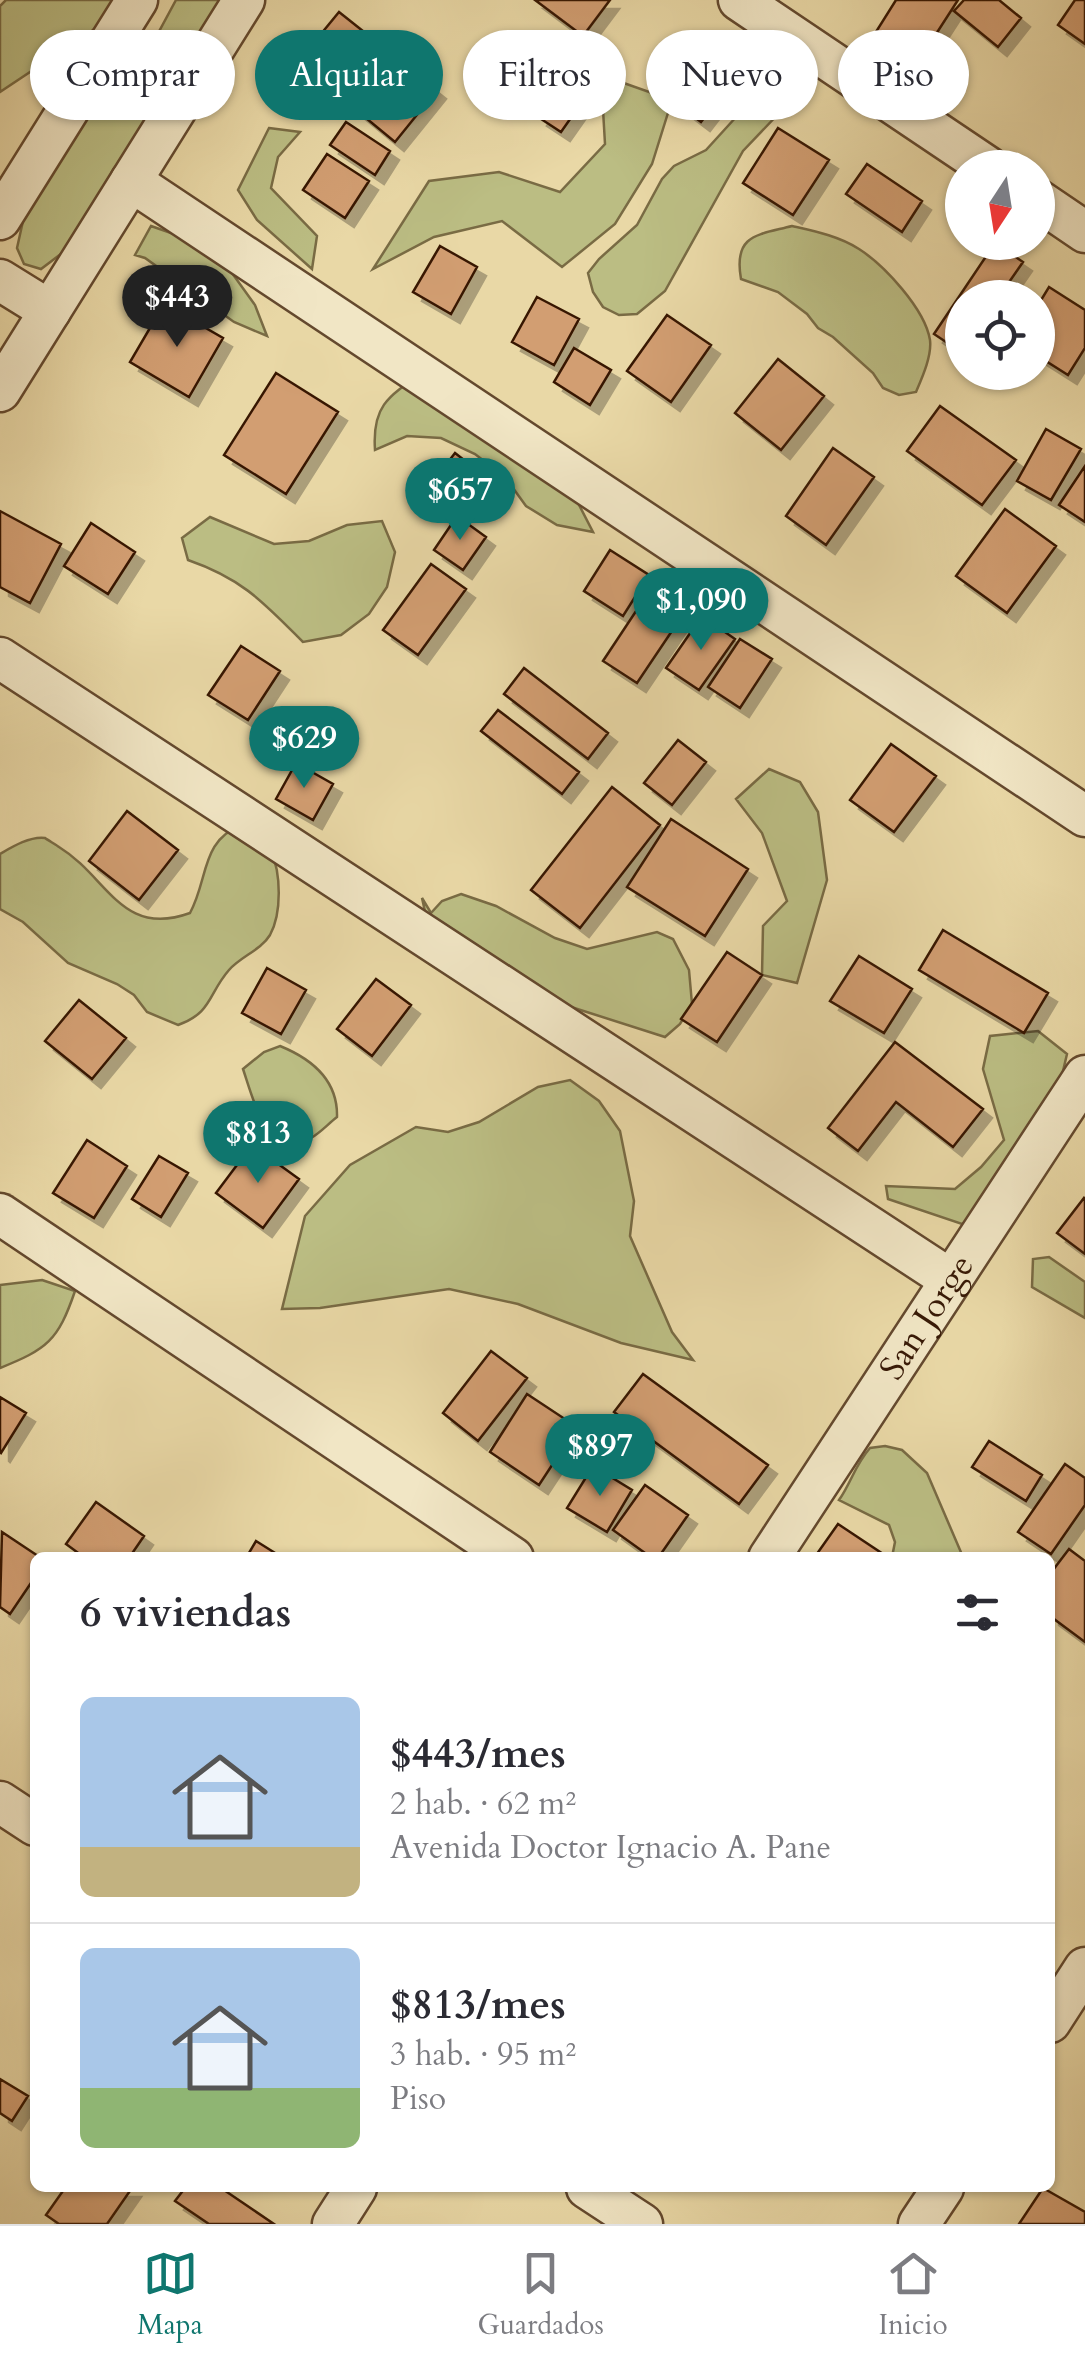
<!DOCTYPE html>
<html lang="es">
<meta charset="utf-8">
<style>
:root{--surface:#fff;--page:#f2f2f3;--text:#2b2b33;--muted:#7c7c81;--line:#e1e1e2;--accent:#0f766e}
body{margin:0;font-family:Cardo,serif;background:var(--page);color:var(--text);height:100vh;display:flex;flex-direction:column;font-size:38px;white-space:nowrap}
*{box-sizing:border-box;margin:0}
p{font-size:32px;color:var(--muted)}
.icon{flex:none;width:55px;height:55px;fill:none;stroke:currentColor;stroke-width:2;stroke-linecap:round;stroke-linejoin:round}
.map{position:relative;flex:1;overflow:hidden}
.sheet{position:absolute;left:30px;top:1552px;width:1025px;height:640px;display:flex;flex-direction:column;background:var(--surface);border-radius:15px;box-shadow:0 2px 8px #0004}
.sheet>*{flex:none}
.hud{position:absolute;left:30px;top:30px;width:1025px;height:90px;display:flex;gap:20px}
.needle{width:65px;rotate:192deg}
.controls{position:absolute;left:945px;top:150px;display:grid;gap:20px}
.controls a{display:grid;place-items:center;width:110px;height:110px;border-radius:50%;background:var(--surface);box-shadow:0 2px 8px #0004;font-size:50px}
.price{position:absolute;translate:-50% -85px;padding:0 22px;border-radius:35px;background:var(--accent);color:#fff;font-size:32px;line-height:65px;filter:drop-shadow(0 2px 5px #0008)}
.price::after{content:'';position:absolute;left:50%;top:60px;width:30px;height:22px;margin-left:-15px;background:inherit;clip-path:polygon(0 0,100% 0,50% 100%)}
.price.current{background:#222;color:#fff}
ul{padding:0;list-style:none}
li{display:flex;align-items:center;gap:30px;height:250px;padding:0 50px}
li+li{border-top:2px solid var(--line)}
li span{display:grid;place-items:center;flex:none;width:280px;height:200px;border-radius:15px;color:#555}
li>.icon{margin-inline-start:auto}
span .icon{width:120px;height:120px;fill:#fffc;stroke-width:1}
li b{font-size:42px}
h2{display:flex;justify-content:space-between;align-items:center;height:120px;padding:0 50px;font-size:42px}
.tag{padding:0 35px;border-radius:45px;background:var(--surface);box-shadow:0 2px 8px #0004;font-size:35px;line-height:90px}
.tag.current{background:var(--accent);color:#fff}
.dock{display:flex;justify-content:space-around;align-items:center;height:140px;border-top:2px solid var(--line);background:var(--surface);font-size:28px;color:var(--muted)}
.dock a{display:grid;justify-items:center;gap:5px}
.dock .current{color:var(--accent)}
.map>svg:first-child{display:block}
.green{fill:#bbbd83;stroke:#796b44;stroke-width:2.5}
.building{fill:#d29e72;stroke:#371906;stroke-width:2.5;filter:url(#shadow)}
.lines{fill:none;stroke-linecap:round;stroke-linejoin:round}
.street-casing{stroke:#64492e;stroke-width:45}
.street{stroke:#f1e6c5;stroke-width:40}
.labels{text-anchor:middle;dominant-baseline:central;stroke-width:10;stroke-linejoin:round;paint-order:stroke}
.street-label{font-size:35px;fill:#371906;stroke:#f1e6c5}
</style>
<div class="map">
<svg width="1085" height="2224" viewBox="0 0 1085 2224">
<defs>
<filter id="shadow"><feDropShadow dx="9" dy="9" stdDeviation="0" flood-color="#0004"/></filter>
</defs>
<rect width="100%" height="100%" fill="#e9d8a6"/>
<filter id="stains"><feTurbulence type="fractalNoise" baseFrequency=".002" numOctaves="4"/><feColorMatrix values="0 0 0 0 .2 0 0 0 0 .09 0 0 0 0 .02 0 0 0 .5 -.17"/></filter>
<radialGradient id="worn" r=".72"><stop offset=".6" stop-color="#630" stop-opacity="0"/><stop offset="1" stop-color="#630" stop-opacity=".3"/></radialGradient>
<!-- green -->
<path class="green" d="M 6,0 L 130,0 L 114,16 L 0,92 L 0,6 Z
M 176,0 L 233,0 L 210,78 L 190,125 L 82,238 L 41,269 L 24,264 L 17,248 L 29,194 L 109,69 L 142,53 L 156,37 Z
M 601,75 L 672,100 L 652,164 L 615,224 L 562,267 L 502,221 L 434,237 L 373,269 L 429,181 L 499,172 L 560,192 L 605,144 Z
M 773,79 L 785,91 L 782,110 L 743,151 L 665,291 L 637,314 L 619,315 L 603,307 L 593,292 L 588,273 L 599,259 L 637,225 L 662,179 L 674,166 L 706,150 L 747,105 L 744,101 Z
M 269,128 L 300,132 L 278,157 L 271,188 L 317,236 L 312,269 L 257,220 L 238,190 Z
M 151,226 L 214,248 L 255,305 L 267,336 L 234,322 L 145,258 L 135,255 Z
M 792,226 C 814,231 839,236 859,249 C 884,265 925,309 930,340 C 932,356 922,378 916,392 L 899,395 L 883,388 L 873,373 L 833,337 L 818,328 L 807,314 L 778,292 L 741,279 C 733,234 758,235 792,226 Z
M 421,374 L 577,501 L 593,532 L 557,525 L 526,506 L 505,477 L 475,454 L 441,438 L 407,436 L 375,450 C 372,407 387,397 421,374 Z
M 210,517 L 274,544 L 309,541 L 347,525 L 382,521 L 395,552 L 387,587 L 369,614 L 341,635 L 303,642 C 264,603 243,579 188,560 L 182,538 Z
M 769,769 L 800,782 L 818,812 L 827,880 L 797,983 L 762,975 L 763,926 L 787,901 L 762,833 L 736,799 Z
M 243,824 C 252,832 266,841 271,851 C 281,873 282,913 270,935 C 261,950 240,957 229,970 C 208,994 212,1013 178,1025 L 147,1012 L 134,995 L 117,984 L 68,963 L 23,922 L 0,909 L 0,854 C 12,847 30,836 45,838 C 46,839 58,846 59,847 C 108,877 121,938 190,913 C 209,878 200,841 243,824 Z
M 461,894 L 496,906 L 555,938 L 587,949 L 657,932 L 673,939 L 689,970 L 692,1004 L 680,1024 L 665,1037 L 568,1006 L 426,916 L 422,898 L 431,913 L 442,901 Z
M 1038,1031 L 1067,1054 L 1059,1088 L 995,1213 L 962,1224 L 888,1199 L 886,1186 L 955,1189 L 981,1167 L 1004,1140 L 983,1069 L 990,1036 Z
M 280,1046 C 312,1059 338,1081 337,1117 C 328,1124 320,1133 311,1138 C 268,1164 253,1098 243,1069 L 264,1052 Z
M 570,1080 L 599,1101 L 620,1131 L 634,1201 L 630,1236 L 672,1332 L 693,1360 L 621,1343 L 518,1304 L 449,1289 L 320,1308 L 282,1309 L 305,1216 L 350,1165 L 416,1127 L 448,1132 L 479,1122 L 538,1087 Z
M 1049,1257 L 1085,1282 L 1085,1318 L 1032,1287 L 1033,1259 Z
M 42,1280 L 75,1291 C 58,1341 47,1349 0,1368 L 0,1285 Z
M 885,1446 L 902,1450 L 927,1473 L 963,1557 L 892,1557 L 895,1542 L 889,1525 L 839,1500 C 851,1483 855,1465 870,1448 Z"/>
<!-- building -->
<path class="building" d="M 535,0 L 610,0 L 583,36 Z
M 896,0 L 958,0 L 918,62 L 874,35 Z
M 964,0 L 999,0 L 1021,18 L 998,47 L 954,11 Z
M 1075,0 L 1085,0 L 1085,44 L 1058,25 Z
M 339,12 L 437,90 L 395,142 L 298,62 Z
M 578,58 L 601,75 L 561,132 L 538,117 Z
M 701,61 L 731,83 L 701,122 L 672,100 Z
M 346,122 L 390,151 L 375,175 L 330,145 Z
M 778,128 L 829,160 L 793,215 L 743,183 Z
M 327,154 L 369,181 L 345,218 L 303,190 Z
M 867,164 L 922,201 L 902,232 L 846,194 Z
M 995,243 L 1023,262 L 998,298 L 962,298 L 961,352 L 934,334 Z
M 440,246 L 477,267 L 451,314 L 413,292 Z
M 1049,287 L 1085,310 L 1085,348 L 1068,375 L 1038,356 L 1038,305 Z
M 537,297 L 579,319 L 554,365 L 512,342 Z
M 164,304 L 223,338 L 189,397 L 130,362 Z
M 667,315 L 711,345 L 671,402 L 627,371 Z
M 574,348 L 611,370 L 590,405 L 554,382 Z
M 778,359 L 824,396 L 781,450 L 735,413 Z
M 276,373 L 338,412 L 286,494 L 224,455 Z
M 940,406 L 1016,460 L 982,505 L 907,451 Z
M 1046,429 L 1081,449 L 1051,500 L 1017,481 Z
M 833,448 L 874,477 L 826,545 L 786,516 Z
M 455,453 L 482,474 L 449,517 L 422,496 Z
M 1085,466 L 1085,522 L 1059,505 Z
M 1005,509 L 1056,546 L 1007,613 L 956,576 Z
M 0,511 L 61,544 L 30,603 L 0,587 Z
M 457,516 L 486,537 L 463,570 L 434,550 Z
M 91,523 L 135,552 L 108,594 L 64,566 Z
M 610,550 L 649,575 L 623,616 L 584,591 Z
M 431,564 L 466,589 L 418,655 L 383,630 Z
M 650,590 L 684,613 L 637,683 L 603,661 Z
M 702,616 L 735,639 L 699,690 L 666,668 Z
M 740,639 L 772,659 L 740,708 L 708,687 Z
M 241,646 L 280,671 L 248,720 L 208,695 Z
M 524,668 L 608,733 L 588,759 L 504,694 Z
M 498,710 L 579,772 L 562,794 L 481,731 Z
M 678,740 L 706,762 L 672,805 L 644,783 Z
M 891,744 L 936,776 L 894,832 L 850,800 Z
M 296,763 L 333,784 L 313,820 L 276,799 Z
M 612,787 L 660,825 L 580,928 L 531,890 Z
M 127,811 L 178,850 L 139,900 L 89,861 Z
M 671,819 L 748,869 L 705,936 L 627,887 Z
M 943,930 L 1048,993 L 1024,1033 L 919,970 Z
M 727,952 L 762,975 L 717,1042 L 681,1019 Z
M 859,956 L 912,989 L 884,1033 L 830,1001 Z
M 267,968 L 306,990 L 281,1034 L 242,1013 Z
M 376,979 L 411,1005 L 372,1056 L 337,1029 Z
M 79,1000 L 126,1038 L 92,1079 L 45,1041 Z
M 895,1042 L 983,1109 L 953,1147 L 896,1102 L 858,1151 L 828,1128 Z
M 87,1140 L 127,1166 L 94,1218 L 53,1193 Z
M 252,1145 L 299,1179 L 263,1228 L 216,1193 Z
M 159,1156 L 188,1173 L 161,1217 L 132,1199 Z
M 1084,1198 L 1085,1199 L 1085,1254 L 1057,1233 Z
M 491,1351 L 527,1378 L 478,1441 L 443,1413 Z
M 643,1374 L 768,1465 L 739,1504 L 614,1412 Z
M 527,1394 L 577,1427 L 539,1485 L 490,1452 Z
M 0,1397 L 26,1413 L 1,1453 L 0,1452 Z
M 989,1441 L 1042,1475 L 1026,1501 L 972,1467 Z
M 1065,1464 L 1085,1478 L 1085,1505 L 1051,1554 L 1018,1532 Z
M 593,1466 L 632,1490 L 607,1532 L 567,1508 Z
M 645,1485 L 688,1515 L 658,1558 L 652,1558 L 613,1530 Z
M 96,1502 L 144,1536 L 129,1558 L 85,1558 L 66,1544 Z
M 838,1524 L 883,1554 L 881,1558 L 814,1558 Z
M 2,1532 L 41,1558 L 35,1558 L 35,1577 L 10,1614 L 0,1607 Z
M 256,1541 L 283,1558 L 246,1558 Z
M 1069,1549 L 1085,1561 L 1085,1642 L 1050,1616 L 1050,1574 Z
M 0,2079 L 28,2096 L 12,2121 L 0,2113 Z
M 65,2188 L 132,2188 L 107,2224 L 59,2224 L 46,2215 Z
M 185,2188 L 221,2188 L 274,2224 L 209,2224 L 175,2201 Z
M 1043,2188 L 1085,2212 L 1085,2224 L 1019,2224 Z"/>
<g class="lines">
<defs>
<g id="street">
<path d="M 739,0 L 989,168"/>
<path d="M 131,181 L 1085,816"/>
<path d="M 1038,200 L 1085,232"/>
<path d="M 0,219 L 137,0"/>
<path d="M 0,280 L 50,311"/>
<path d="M 0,391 L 244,0"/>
<path d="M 0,658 L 951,1280"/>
<path d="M 0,1214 L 513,1558"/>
<path id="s1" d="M 769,1558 L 1085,1076"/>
<path d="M 0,1802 L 35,1825"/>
<path d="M 1050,2022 L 1085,1968"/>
<path d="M 587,2188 L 642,2224"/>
<path d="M 333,2224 L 356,2188"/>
<path d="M 919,2224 L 943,2188"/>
</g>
</defs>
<!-- street casing -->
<use href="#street" class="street-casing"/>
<!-- street -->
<use href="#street" class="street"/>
</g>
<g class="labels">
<!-- street labels -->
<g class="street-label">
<text stroke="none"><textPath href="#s1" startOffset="288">San Jorge</textPath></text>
</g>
</g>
<rect width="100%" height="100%" filter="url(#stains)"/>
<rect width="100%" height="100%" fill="url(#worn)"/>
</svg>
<div class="controls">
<a><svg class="needle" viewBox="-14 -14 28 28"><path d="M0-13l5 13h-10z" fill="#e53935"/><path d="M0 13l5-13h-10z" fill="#7c7c81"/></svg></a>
<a><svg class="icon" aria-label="locate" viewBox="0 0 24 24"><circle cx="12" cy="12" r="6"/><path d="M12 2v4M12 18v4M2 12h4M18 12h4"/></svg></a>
</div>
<b class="price current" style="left:177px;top:350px">$443</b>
<b class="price" style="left:460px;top:543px">$657</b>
<b class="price" style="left:701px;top:653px">$1,090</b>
<b class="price" style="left:304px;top:791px">$629</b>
<b class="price" style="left:258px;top:1186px">$813</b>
<b class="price" style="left:600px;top:1499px">$897</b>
<div class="hud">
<a class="tag">Comprar</a>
<a class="tag current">Alquilar</a>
<a class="tag">Filtros</a>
<a class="tag">Nuevo</a>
<a class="tag">Piso</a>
</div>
<section class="sheet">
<h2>6 viviendas<svg class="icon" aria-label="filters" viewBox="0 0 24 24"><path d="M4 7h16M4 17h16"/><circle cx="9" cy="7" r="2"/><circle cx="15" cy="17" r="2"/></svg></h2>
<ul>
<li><span style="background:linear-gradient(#a9c7e8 75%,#c2b280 0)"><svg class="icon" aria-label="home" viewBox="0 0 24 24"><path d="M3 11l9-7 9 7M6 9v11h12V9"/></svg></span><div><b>$443/mes</b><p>2 hab. · 62 m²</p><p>Avenida Doctor Ignacio A. Pane</p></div></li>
<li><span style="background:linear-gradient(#a9c7e8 70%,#8fb573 0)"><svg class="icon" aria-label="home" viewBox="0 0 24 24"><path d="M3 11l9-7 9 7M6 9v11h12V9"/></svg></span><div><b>$813/mes</b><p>3 hab. · 95 m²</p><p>Piso</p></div></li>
</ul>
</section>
</div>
<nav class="dock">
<a class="current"><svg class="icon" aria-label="map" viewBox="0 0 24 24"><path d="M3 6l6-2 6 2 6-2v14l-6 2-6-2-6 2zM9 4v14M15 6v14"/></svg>Mapa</a>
<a><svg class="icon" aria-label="saved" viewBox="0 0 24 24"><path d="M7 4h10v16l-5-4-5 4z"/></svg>Guardados</a>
<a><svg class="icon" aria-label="home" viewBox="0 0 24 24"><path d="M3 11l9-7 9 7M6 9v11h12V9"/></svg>Inicio</a>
</nav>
